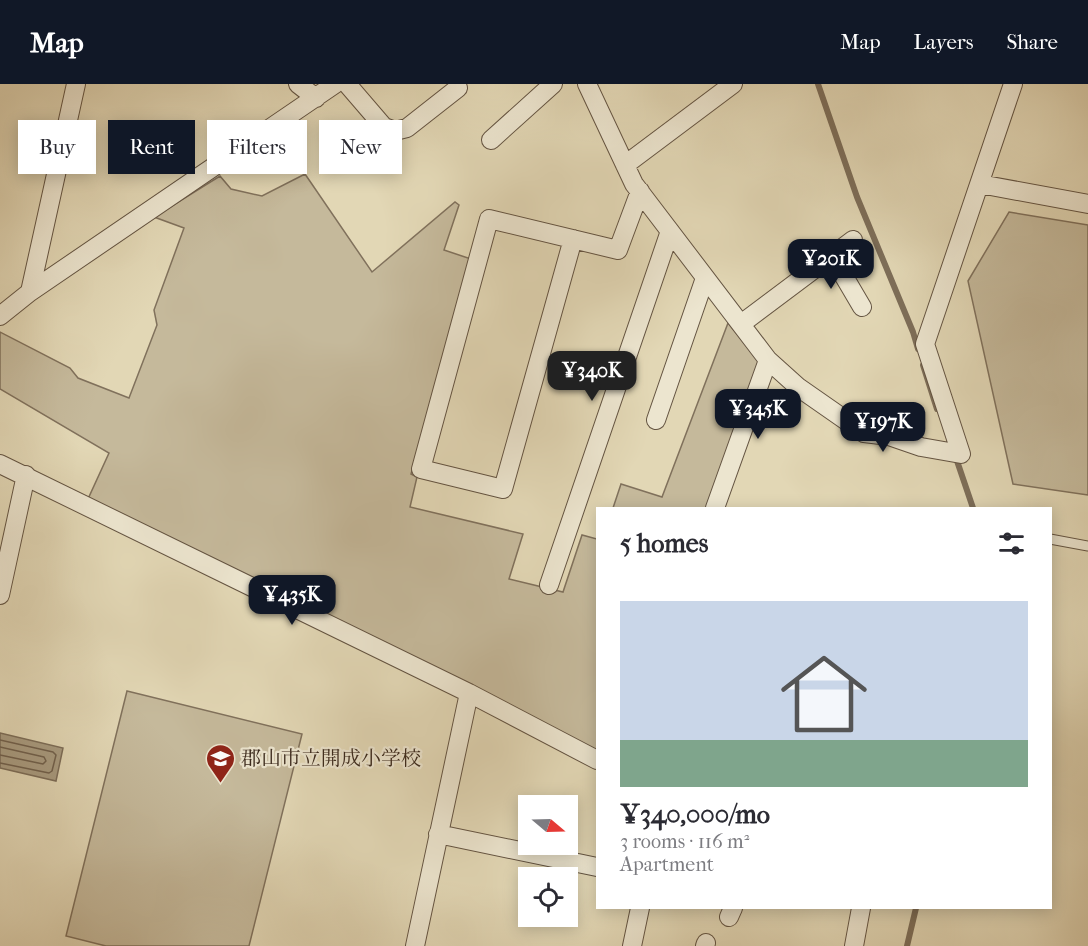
<!DOCTYPE html>
<meta charset="utf-8">
<style>
:root{--surface:#fff;--page:#f7f7f7;--text:#2b2b33;--muted:#7c7c81;--line:#e1e1e2;--accent:#111827}
body{margin:0;font-family:"IM FELL French Canon","Noto Serif JP",serif;background:var(--page);color:var(--text);height:100vh;display:flex;flex-direction:column;font-size:22px;white-space:nowrap}
*{box-sizing:border-box;margin:0}
p{font-size:20px;color:var(--muted)}
.icon{flex:none;width:33px;height:33px;fill:none;stroke:currentColor;stroke-width:2;stroke-linecap:round;stroke-linejoin:round}
.map{position:relative;flex:1;overflow:hidden}
.panel{position:absolute;left:596px;top:423px;width:456px;height:402px;display:flex;flex-direction:column;background:var(--surface);border-radius:0px;box-shadow:0 3px 15px #0003}
.panel>*{flex:none}
.guide{position:absolute;left:18px;top:36px;width:488px;height:54px;display:flex;gap:12px}
.needle{width:39px;rotate:109deg}
.tools{position:absolute;left:518px;top:711px;display:grid;gap:12px}
.tools a{display:grid;place-items:center;width:60px;height:60px;border-radius:0px;background:var(--surface);box-shadow:0 3px 15px #0003;font-size:30px}
.price{position:absolute;translate:-50% -51px;padding:0 14px;border-radius:12px;background:var(--accent);color:#fff;font-size:20px;line-height:39px;filter:drop-shadow(0 2px 3px #0008)}
.price::after{content:'';position:absolute;left:50%;top:36px;width:18px;height:14px;margin-left:-9px;background:inherit;clip-path:polygon(0 0,100% 0,50% 100%)}
.price.active{background:#222;color:#fff}
ul{padding:0;list-style:none}
li{display:grid;align-content:center;gap:12px;height:318px;padding:0 24px}
li+li{border-top:2px solid var(--line)}
li span{display:grid;place-items:center;height:186px;border-radius:0px;color:#555}
li>.icon{margin-inline-start:auto}
span .icon{width:108px;height:108px;fill:#fffc;stroke-width:1}
li b{font-size:26px}
h2{display:flex;justify-content:space-between;align-items:center;height:72px;padding:0 24px;font-size:26px}
.chip{padding:0 21px;border-radius:0px;background:var(--surface);box-shadow:0 3px 15px #0003;font-size:21px;line-height:54px}
.chip.active{background:var(--accent);color:#fff}
header{display:flex;align-items:center;gap:36px;box-sizing:border-box;height:84px;padding:0 30px;background:var(--accent);color:#fff}
header strong{font-size:28px}
nav{display:flex;gap:33px;margin-inline-start:auto;font-size:21px}
.map>svg:first-child{display:block}
.green{fill:#c5b99b;stroke:#80715c;stroke-width:1.5}
.water{fill:#a99c81;stroke:#7d6e59;stroke-width:1.5}
.lines{fill:none;stroke-linecap:round;stroke-linejoin:round}
.shore{stroke:#72624e;stroke-width:1.5}
.stream{stroke:#7d6e59;stroke-width:6}
.lane-casing{stroke:#645442;stroke-width:11}
.street-casing{stroke:#645442;stroke-width:20}
.lane{stroke:#ece5cf;stroke-width:9}
.street{stroke:#ece5cf;stroke-width:18}
.labels{text-anchor:middle;dominant-baseline:central;stroke-width:4.5;stroke-linejoin:round;paint-order:stroke}
.poi-label{font-size:20px;fill:#3a291c;stroke:#ece5cf;text-anchor:start}
</style>
<header>
<strong>Map</strong>
<nav><a>Map</a><a>Layers</a><a>Share</a></nav>
</header>
<div class="map">
<svg width="1088" height="862" viewBox="0 0 1088 862">
<rect width="100%" height="100%" fill="#e2d7b5"/>
<filter id="stains"><feTurbulence type="fractalNoise" baseFrequency=".00333" numOctaves="4"/><feColorMatrix values="0 0 0 0 .2 0 0 0 0 .09 0 0 0 0 .02 0 0 0 .5 -.17"/></filter>
<radialGradient id="worn" r=".72"><stop offset=".6" stop-color="#630" stop-opacity="0"/><stop offset="1" stop-color="#630" stop-opacity=".3"/></radialGradient>
<!-- green -->
<path class="green" d="M 305,90 L 372,188 L 455,118 L 459,121 L 444,166 L 471,175 L 411,390 L 417,393 L 410,423 L 523,450 L 509,495 L 563,508 L 582,451 L 597,455 L 597,670 L 88,415 L 109,369 L 0,305 L 0,248 L 70,284 L 78,294 L 129,314 L 157,241 L 154,226 L 184,144 L 154,133 L 220,92 L 231,105 L 262,112 Z
M 1009,128 L 1088,141 L 1088,411 L 1013,400 L 968,197 Z
M 728,239 L 761,280 L 709,424 L 613,424 L 621,400 L 662,413 Z
M 127,607 L 302,650 L 249,862 L 106,862 L 66,852 Z"/>
<!-- water -->
<path class="water" d="M 0,649 L 63,664 L 56,697 L 0,684 Z"/>
<g class="lines">
<!-- shore -->
<path class="shore" d="M 0,656 L 53,668 L 56,671 L 52,687 L 49,689 L 0,679
M 0,663 L 44,673 L 46,677 L 43,680 L 0,671"/>
<!-- stream -->
<path class="stream" d="M 818,0 L 857,113 L 913,248 L 918,265
M 923,281 L 937,325
M 955,371 L 973,424
M 907,862 L 916,824"/>
<defs>
<path id="lane" d="M 1050,455 L 1088,462"/>
<path id="street" d="M 298,0 L 316,14
M 347,0 L 384,43 L 395,47 L 407,44 L 458,4
M 587,0 L 634,100 L 768,276 L 798,303 L 864,349 L 889,352 L 921,363 L 961,370 L 925,260 L 1013,0
M 491,56 L 553,0
M 625,81 L 733,0
M 980,100 L 1088,120
M 573,155 L 503,405 L 421,385 L 489,135 L 618,166 L 640,107
M 832,172 L 862,223
M 30,208 L 76,0
M 0,232 L 30,208 L 335,0
M 741,240 L 853,156
M 656,336 L 705,194
M 0,380 L 469,609 L 597,676
M 715,424 L 768,276
M 549,501 L 670,147
M 0,511 L 26,391
M 438,750 L 597,783
M 729,833 L 733,824
M 415,862 L 469,609
M 632,862 L 640,824
M 705,862 L 706,859
M 854,862 L 861,824"/>
</defs>
<!-- lane casing -->
<use href="#lane" class="lane-casing"/>
<!-- street casing -->
<use href="#street" class="street-casing"/>
<!-- lane -->
<use href="#lane" class="lane"/>
<!-- street -->
<use href="#street" class="street"/>
</g>
<!-- icons -->
<defs>
<symbol id="school-pin" viewBox="-11 -11 22 30"><path d="M0 17L-7.5 6A9.5 9.5 0 1 1 7.5 6Z" fill="#8f2418" stroke="#ece5cf"/><path d="M0-5L7-2L0 1L-7-2ZM-4 1L0 2.5L4 1V4Q0 6-4 4Z" fill="#fff"/></symbol>
</defs>
<g fill-rule="evenodd">
<use href="#school-pin" x="204" y="658" width="33" height="45"/>
</g>
<g class="labels">
<!-- poi labels -->
<g class="poi-label">
<text x="241" y="674">郡山市立開成小学校</text>
</g>
</g>
<rect width="100%" height="100%" filter="url(#stains)"/>
<rect width="100%" height="100%" fill="url(#worn)"/>
</svg>
<div class="tools">
<a><svg class="needle" viewBox="-14 -14 28 28"><path d="M0-13l5 13h-10z" fill="#e53935"/><path d="M0 13l5-13h-10z" fill="#7c7c81"/></svg></a>
<a><svg class="icon" aria-label="locate" viewBox="0 0 24 24"><circle cx="12" cy="12" r="6"/><path d="M12 2v4M12 18v4M2 12h4M18 12h4"/></svg></a>
</div>
<b class="price" style="left:831px;top:206px">¥201K</b>
<b class="price active" style="left:592px;top:318px">¥340K</b>
<b class="price" style="left:758px;top:356px">¥345K</b>
<b class="price" style="left:883px;top:369px">¥197K</b>
<b class="price" style="left:292px;top:542px">¥435K</b>
<div class="guide">
<a class="chip">Buy</a>
<a class="chip active">Rent</a>
<a class="chip">Filters</a>
<a class="chip">New</a>
</div>
<section class="panel">
<h2>5 homes<svg class="icon" aria-label="filters" viewBox="0 0 24 24"><path d="M4 7h16M4 17h16"/><circle cx="9" cy="7" r="2"/><circle cx="15" cy="17" r="2"/></svg></h2>
<ul>
<li><span style="background:linear-gradient(#c9d6e8 75%,#7fa58c 0)"><svg class="icon" aria-label="home" viewBox="0 0 24 24"><path d="M3 11l9-7 9 7M6 9v11h12V9"/></svg></span><div><b>¥340,000/mo</b><p>3 rooms · 116 m²</p><p>Apartment</p></div></li>
</ul>
</section>
</div>
